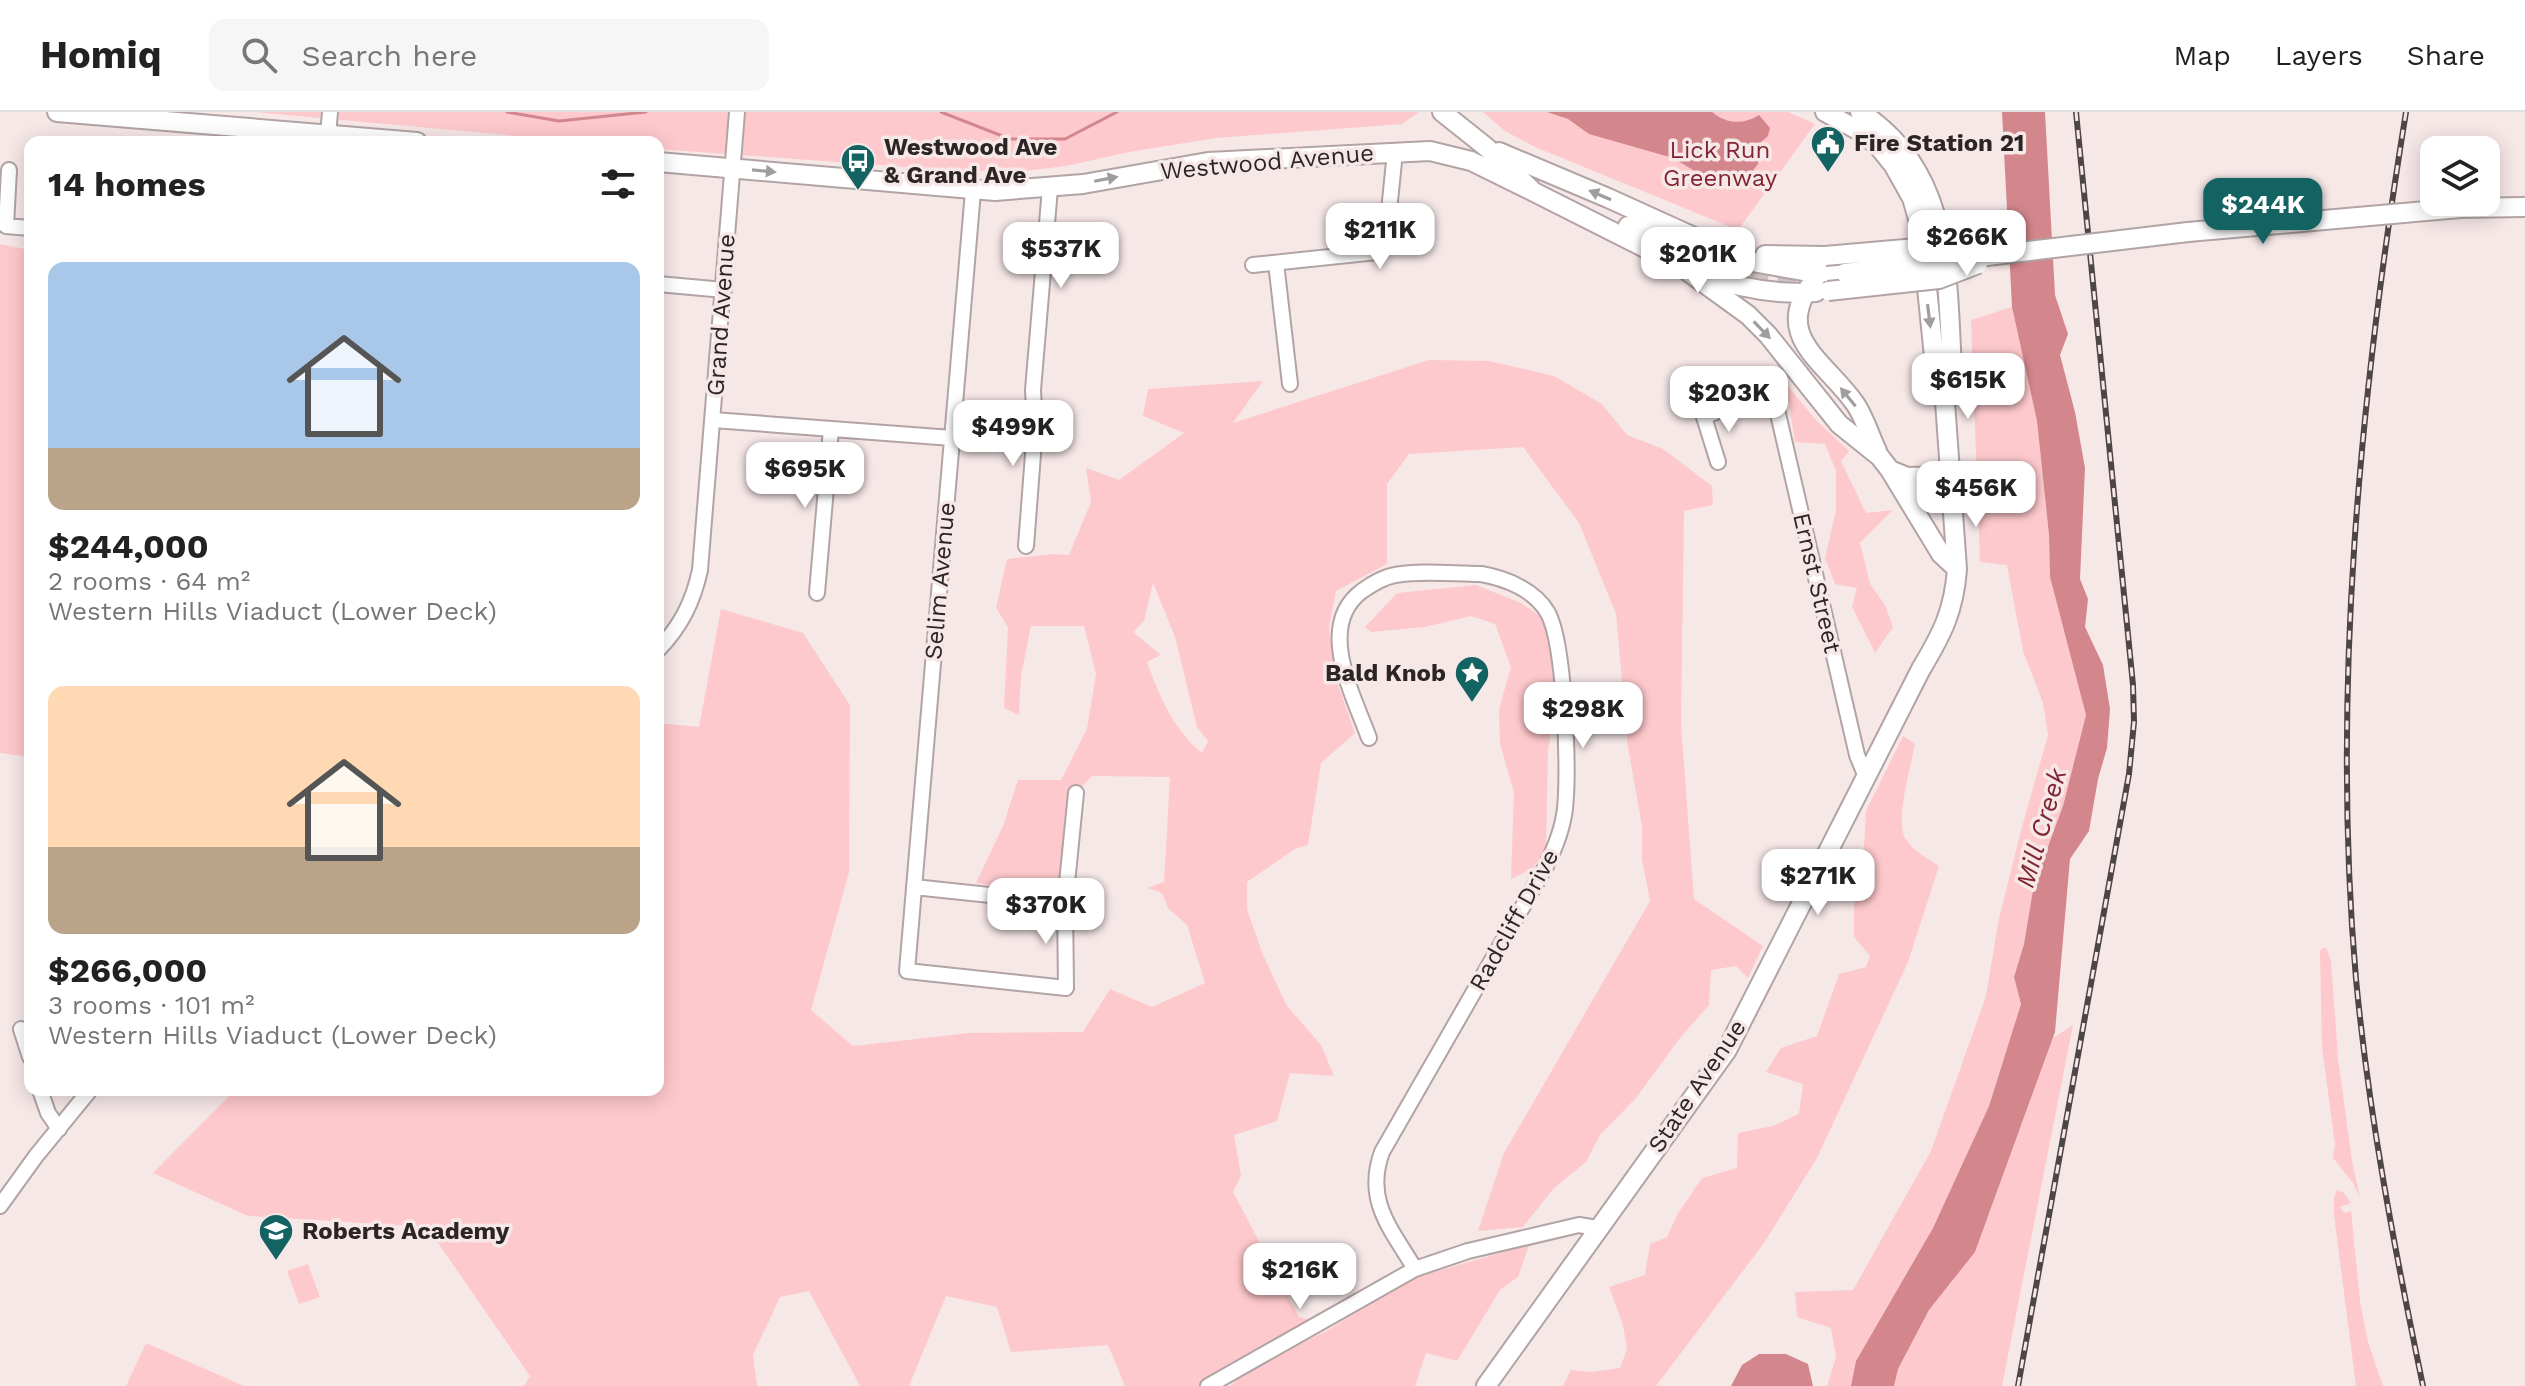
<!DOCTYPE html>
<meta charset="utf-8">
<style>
:root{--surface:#fff;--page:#f6f6f6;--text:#222;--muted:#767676;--line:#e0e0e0;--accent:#136362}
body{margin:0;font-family:"Work Sans",sans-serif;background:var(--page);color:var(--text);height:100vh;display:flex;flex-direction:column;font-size:30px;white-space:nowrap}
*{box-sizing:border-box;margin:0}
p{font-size:26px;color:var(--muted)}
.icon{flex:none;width:44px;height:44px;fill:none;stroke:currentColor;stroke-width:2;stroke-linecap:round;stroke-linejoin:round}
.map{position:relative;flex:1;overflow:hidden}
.panel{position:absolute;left:24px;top:24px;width:640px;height:960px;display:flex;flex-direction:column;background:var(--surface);border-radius:16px;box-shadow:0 4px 20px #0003}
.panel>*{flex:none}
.tools{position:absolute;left:2420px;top:24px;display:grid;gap:16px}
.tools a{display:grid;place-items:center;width:80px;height:80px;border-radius:16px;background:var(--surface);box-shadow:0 4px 20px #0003;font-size:40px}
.price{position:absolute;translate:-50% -68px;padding:0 18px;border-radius:16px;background:#fff;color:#222;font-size:26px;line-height:52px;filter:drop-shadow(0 2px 4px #0008)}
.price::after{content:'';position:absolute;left:50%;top:48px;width:24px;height:18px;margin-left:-12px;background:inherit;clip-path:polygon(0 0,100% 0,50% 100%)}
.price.active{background:var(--accent);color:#fff}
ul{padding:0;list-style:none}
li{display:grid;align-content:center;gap:16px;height:424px;padding:0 24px}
li span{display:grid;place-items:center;height:248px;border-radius:16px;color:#555}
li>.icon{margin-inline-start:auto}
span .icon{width:144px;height:144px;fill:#fffc;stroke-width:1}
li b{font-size:34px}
h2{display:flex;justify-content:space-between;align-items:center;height:96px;padding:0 24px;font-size:34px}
header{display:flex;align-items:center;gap:48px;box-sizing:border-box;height:112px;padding:0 40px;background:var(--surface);border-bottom:2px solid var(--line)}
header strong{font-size:38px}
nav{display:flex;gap:44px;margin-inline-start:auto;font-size:28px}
.search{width:560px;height:72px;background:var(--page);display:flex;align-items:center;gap:20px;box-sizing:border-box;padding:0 28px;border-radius:16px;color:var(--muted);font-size:30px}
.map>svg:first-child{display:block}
.green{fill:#fec9cc;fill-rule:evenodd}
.water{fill:#d3868c}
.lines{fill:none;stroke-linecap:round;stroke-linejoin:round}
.stream{stroke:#d3868c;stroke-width:3}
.major-tunnel{stroke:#cec1c1;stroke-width:18;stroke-dasharray:18 9;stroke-linecap:butt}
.minor-casing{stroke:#b2a3a4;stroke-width:18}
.major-casing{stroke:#b2a3a4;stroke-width:22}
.minor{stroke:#fff;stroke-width:14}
.major{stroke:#fff;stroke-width:18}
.rail-casing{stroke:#4d4546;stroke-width:6}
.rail{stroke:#f7e8e8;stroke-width:3;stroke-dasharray:9;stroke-linecap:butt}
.major-bridge-casing{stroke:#b2a3a4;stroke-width:22;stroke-linecap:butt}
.major-bridge{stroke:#fff;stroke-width:18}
.oneway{fill:#a09d9d}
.labels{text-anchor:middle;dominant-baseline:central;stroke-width:7;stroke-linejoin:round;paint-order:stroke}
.poi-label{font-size:24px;font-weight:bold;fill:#2b2526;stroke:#f7e8e8;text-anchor:start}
.park-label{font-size:24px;fill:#812535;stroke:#f7e8e8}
.street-label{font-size:24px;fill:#2b2526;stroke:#f7e8e8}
.water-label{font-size:26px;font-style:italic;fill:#802434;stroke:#f7e8e8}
</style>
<header>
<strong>Homiq</strong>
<div class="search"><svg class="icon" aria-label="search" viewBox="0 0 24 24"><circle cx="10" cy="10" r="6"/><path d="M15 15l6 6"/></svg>Search here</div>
<nav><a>Map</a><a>Layers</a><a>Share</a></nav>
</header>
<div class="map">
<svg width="2525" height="1274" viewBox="0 0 2525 1274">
<rect width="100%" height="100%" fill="#f7e8e8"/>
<!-- green -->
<path class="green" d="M 253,0 L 1419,0 L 1402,12 L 1216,26 L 1129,40 L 1066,54 L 1024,59 L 959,59 L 658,37 L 658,30 L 583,30 Z
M 1483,0 L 1788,0 L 1815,12 L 1738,118 L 1535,35 L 1505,19 Z
M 0,132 L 30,138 L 30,645 L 0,641 Z
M 2012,195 L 2037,309 L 2049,423 L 2050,465 L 2086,603 L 2063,694 L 2034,772 L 2024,832 L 2014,865 L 2021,892 L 1989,994 L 1933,1116 L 1856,1249 L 1851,1274 L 1827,1274 L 1836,1245 L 1831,1216 L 1797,1205 L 1795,1180 L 1853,1178 L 1931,1039 L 1986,884 L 1998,811 L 2020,722 L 2048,623 L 2043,591 L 2023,539 L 2007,453 L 1980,450 L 1971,208 Z
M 1429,248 L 1489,249 L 1554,264 L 1602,292 L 1627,323 L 1663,337 L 1712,374 L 1713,393 L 1684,399 L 1681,612 L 1694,787 L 1763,834 L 1748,866 L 1736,854 L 1711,858 L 1709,893 L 1680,926 L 1636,986 L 1600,1023 L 1586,1050 L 1554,1076 L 1523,1115 L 1478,1119 L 1504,1041 L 1650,789 L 1642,747 L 1642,714 L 1628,635 L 1616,502 L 1579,411 L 1523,335 L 1409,342 L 1387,372 L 1387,452 L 1336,479 L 1329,515 L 1337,570 L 1355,621 L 1321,651 L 1308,733 L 1295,737 L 1247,770 L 1247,797 L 1263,843 L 1287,894 L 1321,933 L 1334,964 L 1290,961 L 1277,1009 L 1234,1023 L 1241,1064 L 1233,1080 L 1299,1205 L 1319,1210 L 1208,1274 L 1125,1274 L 1108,1233 L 1011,1240 L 997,1195 L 946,1184 L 909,1274 L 860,1274 L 809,1179 L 780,1185 L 753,1243 L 757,1274 L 524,1274 L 530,1264 L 427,1115 L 248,1104 L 153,1061 L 235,978 L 658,978 L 658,611 L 699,615 L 721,497 L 803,521 L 850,593 L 849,760 L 811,898 L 853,934 L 969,921 L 1083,920 L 1110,877 L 1152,895 L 1205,871 L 1187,813 L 1168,796 L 1162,781 L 1147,776 L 1164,770 L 1170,665 L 1092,664 L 1072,685 L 1059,784 L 976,771 L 1003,714 L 1018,668 L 1061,668 L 1087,617 L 1096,562 L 1084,514 L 1031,514 L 1021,564 L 1019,603 L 1004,596 L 1008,515 L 996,496 L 1007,447 L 1052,442 L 1069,443 L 1091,390 L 1086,356 L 1119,368 L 1184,321 L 1143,304 L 1148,277 L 1263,269 L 1233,311 ZM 1153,471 L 1175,525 L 1197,615 L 1208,629 L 1202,641 C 1174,618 1159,584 1147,550 L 1161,543 L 1133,520 L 1144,509 Z
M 1786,272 L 1816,308 L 1849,339 L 1841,349 L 1866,401 L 1893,398 L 1860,431 L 1870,472 L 1885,493 L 1893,515 L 1875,541 L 1852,495 L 1857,476 L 1835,472 L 1825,446 L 1836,398 L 1836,359 L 1825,332 L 1795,330 Z
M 1476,473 L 1521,491 L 1543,506 L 1551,545 L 1555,595 L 1548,639 L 1546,738 L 1532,757 L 1511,767 L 1514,681 L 1500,631 L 1499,597 L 1511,555 L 1495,512 L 1471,504 L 1425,515 L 1371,520 L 1365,515 L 1397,481 Z
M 1903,624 L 1915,632 C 1911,654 1895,707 1905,726 C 1913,739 1927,746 1939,754 L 1908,850 L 1817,1046 L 1764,1131 L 1656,1274 L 1563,1274 L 1571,1258 L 1591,1260 L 1620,1256 L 1627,1237 L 1623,1213 L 1609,1175 L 1645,1163 L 1650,1132 L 1667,1125 L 1677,1103 L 1702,1066 L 1737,1056 L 1738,1021 L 1773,1014 L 1799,1002 L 1803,972 L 1766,960 L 1781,936 L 1817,924 L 1839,862 L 1866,855 L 1870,844 L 1854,825 L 1854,793 L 1867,765 L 1864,735 L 1866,699 Z
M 2323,836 L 2326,836 L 2331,849 L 2338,946 L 2352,1049 L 2360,1086 L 2353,1071 L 2333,1046 L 2335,1032 L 2322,936 L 2320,839 Z
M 2073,913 L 2002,1274 L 1894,1274 L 1898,1257 L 1929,1198 L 1975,1140 L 2053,926 Z
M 2337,1078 L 2344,1081 L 2351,1091 L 2340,1095 L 2344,1101 L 2351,1099 L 2360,1189 L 2368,1230 L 2383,1274 L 2356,1274 L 2334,1103 L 2334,1086 Z
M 1529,1133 L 1518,1165 L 1500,1178 L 1457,1249 L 1426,1241 L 1415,1274 L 1230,1274 L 1240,1265 L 1298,1232 L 1325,1220 L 1409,1167 Z
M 308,1152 L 320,1185 L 299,1192 L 287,1159 Z
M 146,1231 L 244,1274 L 126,1274 Z"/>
<!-- water -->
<path class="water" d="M 1547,0 L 1712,0 C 1726,12 1744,13 1759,3 L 1770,16 L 1768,24 L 1761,30 L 1758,52 L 1748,65 L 1732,73 L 1716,72 L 1673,46 L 1589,22 L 1568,7 Z
M 2002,0 L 2045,0 L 2055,183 L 2068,222 L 2060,243 L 2075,300 L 2085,356 L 2080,467 L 2088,487 L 2085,515 L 2103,553 L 2110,597 L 2107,636 L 2098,667 L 2089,719 L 2070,747 L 2055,920 L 1975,1140 L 1929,1198 L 1898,1257 L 1894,1274 L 1851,1274 L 1856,1249 L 1933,1116 L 1989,994 L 2021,892 L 2014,865 L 2024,832 L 2034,772 L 2063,694 L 2086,603 L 2050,465 L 2049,423 L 2037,309 L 2012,195 Z
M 1759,1242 L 1786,1242 L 1808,1252 L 1813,1274 L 1731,1274 L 1742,1253 Z"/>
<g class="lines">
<!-- stream -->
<path class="stream" d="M 507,0 L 559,9 L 646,0
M 941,0 L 1010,27 L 1065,27 L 1117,0"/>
<!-- major-tunnel -->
<path class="major-tunnel" d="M 1724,157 L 1775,164 L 1804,163"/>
<defs>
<path id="minor" d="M 328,23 L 330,0
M 9,58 L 6,114 L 30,116
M 973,79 L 907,859 L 1066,876 L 1065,791 L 1076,681
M 1276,151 L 1290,272
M 1253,153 L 1377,140 L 1386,128 L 1395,40
M 658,172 L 724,178
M 713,308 L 952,326
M 1718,350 L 1704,305 L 1772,276 L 1857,643 L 1866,665
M 1026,434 L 1035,316 L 1033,278 L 1050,76
M 817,481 L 831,317
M 658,538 C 681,514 693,490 700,458 L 737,0
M 1369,626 C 1354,584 1315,514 1362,479 C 1372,472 1383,465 1395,463 C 1423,458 1453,462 1481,462 C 1505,466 1535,478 1548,501 C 1565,533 1569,658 1565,696 C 1563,716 1555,736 1546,754 L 1382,1040 C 1364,1089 1392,1118 1415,1157
M 914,775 L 1065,791
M 21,917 L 30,945
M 40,978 L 48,1001 L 59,1017
M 0,1094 L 36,1044 L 90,978
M 1208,1274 L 1415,1157 L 1468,1139 L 1579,1113 L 1597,1116"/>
<path id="major" d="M 57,0 L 417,30
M 1442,0 L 1486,35 L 1534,80 L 1679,153 L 1748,203 L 1768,223 L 1839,312 L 1880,345 L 1890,358 L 1941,442 L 1957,457
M 1860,0 C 1956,61 1946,173 1953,273 L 1945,290
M 1499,40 L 1608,86 L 1747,149 L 1803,159 L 1845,161
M 658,50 L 995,79 L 1083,72 L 1208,50 L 1430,39 L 1471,49 L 1534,80
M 1628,114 L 1724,157
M 1765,143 L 1825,144
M 1704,163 C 1739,176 1779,183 1816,180
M 1815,167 C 1769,224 1826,249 1856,293 C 1865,307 1870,324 1877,339
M 1890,358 L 1907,365 L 1951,364
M 1900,374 L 1909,380 L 1953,379
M 1486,1274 L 1727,938 L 1921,557 C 1942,522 1954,499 1957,457 L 1945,290 L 1937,274 L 1921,117 L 1912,86 L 1894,54 L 1878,34 L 1861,20 L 1825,0"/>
</defs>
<!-- minor casing -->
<use href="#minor" class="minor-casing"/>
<!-- major casing -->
<use href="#major" class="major-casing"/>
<!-- minor -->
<use href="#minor" class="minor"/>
<!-- major -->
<use href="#major" class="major"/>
<defs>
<path id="rail" d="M 2406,0 C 2360,283 2331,581 2356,867 C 2369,1005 2395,1139 2423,1274
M 2018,1274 L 2129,662 L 2134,610 L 2133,573 L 2076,0"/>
</defs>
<!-- rail casing -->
<use href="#rail" class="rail-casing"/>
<!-- rail -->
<use href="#rail" class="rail"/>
<defs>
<path id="major-bridge" d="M 1825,144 L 1928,135 L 1970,141
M 1845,161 L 2188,120 L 2460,96 L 2525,95
M 1828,179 L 1939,167 L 1978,152"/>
</defs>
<!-- major-bridge casing -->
<use href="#major-bridge" class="major-bridge-casing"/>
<!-- major-bridge -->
<use href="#major-bridge" class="major-bridge"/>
</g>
<!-- one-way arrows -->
<defs><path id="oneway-solid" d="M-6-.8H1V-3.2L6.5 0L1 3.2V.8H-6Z" transform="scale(2)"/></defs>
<g class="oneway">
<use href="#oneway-solid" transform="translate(764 59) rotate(5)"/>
<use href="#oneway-solid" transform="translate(1106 67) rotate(-11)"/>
<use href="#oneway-solid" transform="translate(1600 83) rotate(-157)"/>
<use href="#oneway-solid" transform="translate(1929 204) rotate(83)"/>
<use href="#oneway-solid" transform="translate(1762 218) rotate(46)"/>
<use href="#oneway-solid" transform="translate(1848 285) rotate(-129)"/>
</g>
<!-- icons -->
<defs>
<symbol id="civic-pin" viewBox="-11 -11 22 30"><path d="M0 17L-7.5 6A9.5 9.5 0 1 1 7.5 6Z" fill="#136362" stroke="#f7e8e8"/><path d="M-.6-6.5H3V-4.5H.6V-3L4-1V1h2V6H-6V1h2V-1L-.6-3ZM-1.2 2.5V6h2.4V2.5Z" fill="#fff"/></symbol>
<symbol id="bus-pin" viewBox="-11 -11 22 30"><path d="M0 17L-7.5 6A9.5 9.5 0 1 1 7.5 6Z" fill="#136362" stroke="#f7e8e8"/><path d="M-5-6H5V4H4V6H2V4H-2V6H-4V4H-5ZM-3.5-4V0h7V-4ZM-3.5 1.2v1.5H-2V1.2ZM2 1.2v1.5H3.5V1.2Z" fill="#fff"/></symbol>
<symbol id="sight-pin" viewBox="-11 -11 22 30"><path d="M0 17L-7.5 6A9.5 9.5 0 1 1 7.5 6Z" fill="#136362" stroke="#f7e8e8"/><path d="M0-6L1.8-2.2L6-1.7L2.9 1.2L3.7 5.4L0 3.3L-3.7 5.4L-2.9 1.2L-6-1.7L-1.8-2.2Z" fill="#fff"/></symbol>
<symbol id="school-pin" viewBox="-11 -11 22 30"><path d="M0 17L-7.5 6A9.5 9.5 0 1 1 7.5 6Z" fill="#136362" stroke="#f7e8e8"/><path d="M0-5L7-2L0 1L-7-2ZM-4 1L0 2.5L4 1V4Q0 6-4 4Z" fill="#fff"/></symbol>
</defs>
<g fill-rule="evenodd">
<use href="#civic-pin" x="1808" y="11" width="40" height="54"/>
<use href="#bus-pin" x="838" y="29" width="40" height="54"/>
<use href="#sight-pin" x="1452" y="541" width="40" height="54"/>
<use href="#school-pin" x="256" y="1099" width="40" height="54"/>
</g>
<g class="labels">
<!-- poi labels -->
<g class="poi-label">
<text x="1854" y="31">Fire Station 21</text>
<text x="884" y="35">Westwood Ave<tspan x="884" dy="28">&amp; Grand Ave</tspan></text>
<text x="1446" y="561" text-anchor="end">Bald Knob</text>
<text x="302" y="1119">Roberts Academy</text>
</g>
<!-- park labels -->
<g class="park-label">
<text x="1720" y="38">Lick Run<tspan x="1720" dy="28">Greenway</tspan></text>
</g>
<!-- street labels -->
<g class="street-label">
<text transform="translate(1267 50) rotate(-5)">Westwood Avenue</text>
<text transform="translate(721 203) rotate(-86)">Grand Avenue</text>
<text transform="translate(940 469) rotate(-85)">Selim Avenue</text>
<text transform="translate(1817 471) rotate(77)">Ernst Street</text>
<text transform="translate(1514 808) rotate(-61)">Radcliff Drive</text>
<text transform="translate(1697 974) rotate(-56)">State Avenue</text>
</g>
<!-- water labels -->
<g class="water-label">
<text transform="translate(2041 716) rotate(-74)">Mill Creek</text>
</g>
</g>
</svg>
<div class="tools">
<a><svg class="icon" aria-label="layers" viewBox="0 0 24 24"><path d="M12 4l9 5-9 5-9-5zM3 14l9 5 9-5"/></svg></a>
</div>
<b class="price active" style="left:2263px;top:134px">$244K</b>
<b class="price" style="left:1380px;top:159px">$211K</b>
<b class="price" style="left:1967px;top:166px">$266K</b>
<b class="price" style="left:1061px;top:178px">$537K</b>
<b class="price" style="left:1698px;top:183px">$201K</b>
<b class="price" style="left:1968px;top:309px">$615K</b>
<b class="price" style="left:1729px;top:322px">$203K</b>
<b class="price" style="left:1013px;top:356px">$499K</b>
<b class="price" style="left:805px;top:398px">$695K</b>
<b class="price" style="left:1976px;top:417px">$456K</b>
<b class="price" style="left:1583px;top:638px">$298K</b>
<b class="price" style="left:1818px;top:805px">$271K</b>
<b class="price" style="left:1046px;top:834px">$370K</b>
<b class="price" style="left:1300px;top:1199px">$216K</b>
<section class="panel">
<h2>14 homes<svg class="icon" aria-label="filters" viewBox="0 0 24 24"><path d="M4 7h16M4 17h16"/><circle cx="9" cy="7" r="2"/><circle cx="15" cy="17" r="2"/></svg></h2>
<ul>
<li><span style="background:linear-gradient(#a9c7e8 75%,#b9a48a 0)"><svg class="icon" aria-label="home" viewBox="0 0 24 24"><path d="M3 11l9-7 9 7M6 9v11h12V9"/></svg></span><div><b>$244,000</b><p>2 rooms · 64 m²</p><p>Western Hills Viaduct (Lower Deck)</p></div></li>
<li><span style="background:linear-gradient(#ffd9b3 65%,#b9a48a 0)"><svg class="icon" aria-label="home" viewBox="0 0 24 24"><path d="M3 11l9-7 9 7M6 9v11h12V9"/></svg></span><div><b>$266,000</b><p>3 rooms · 101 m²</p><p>Western Hills Viaduct (Lower Deck)</p></div></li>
</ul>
</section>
</div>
